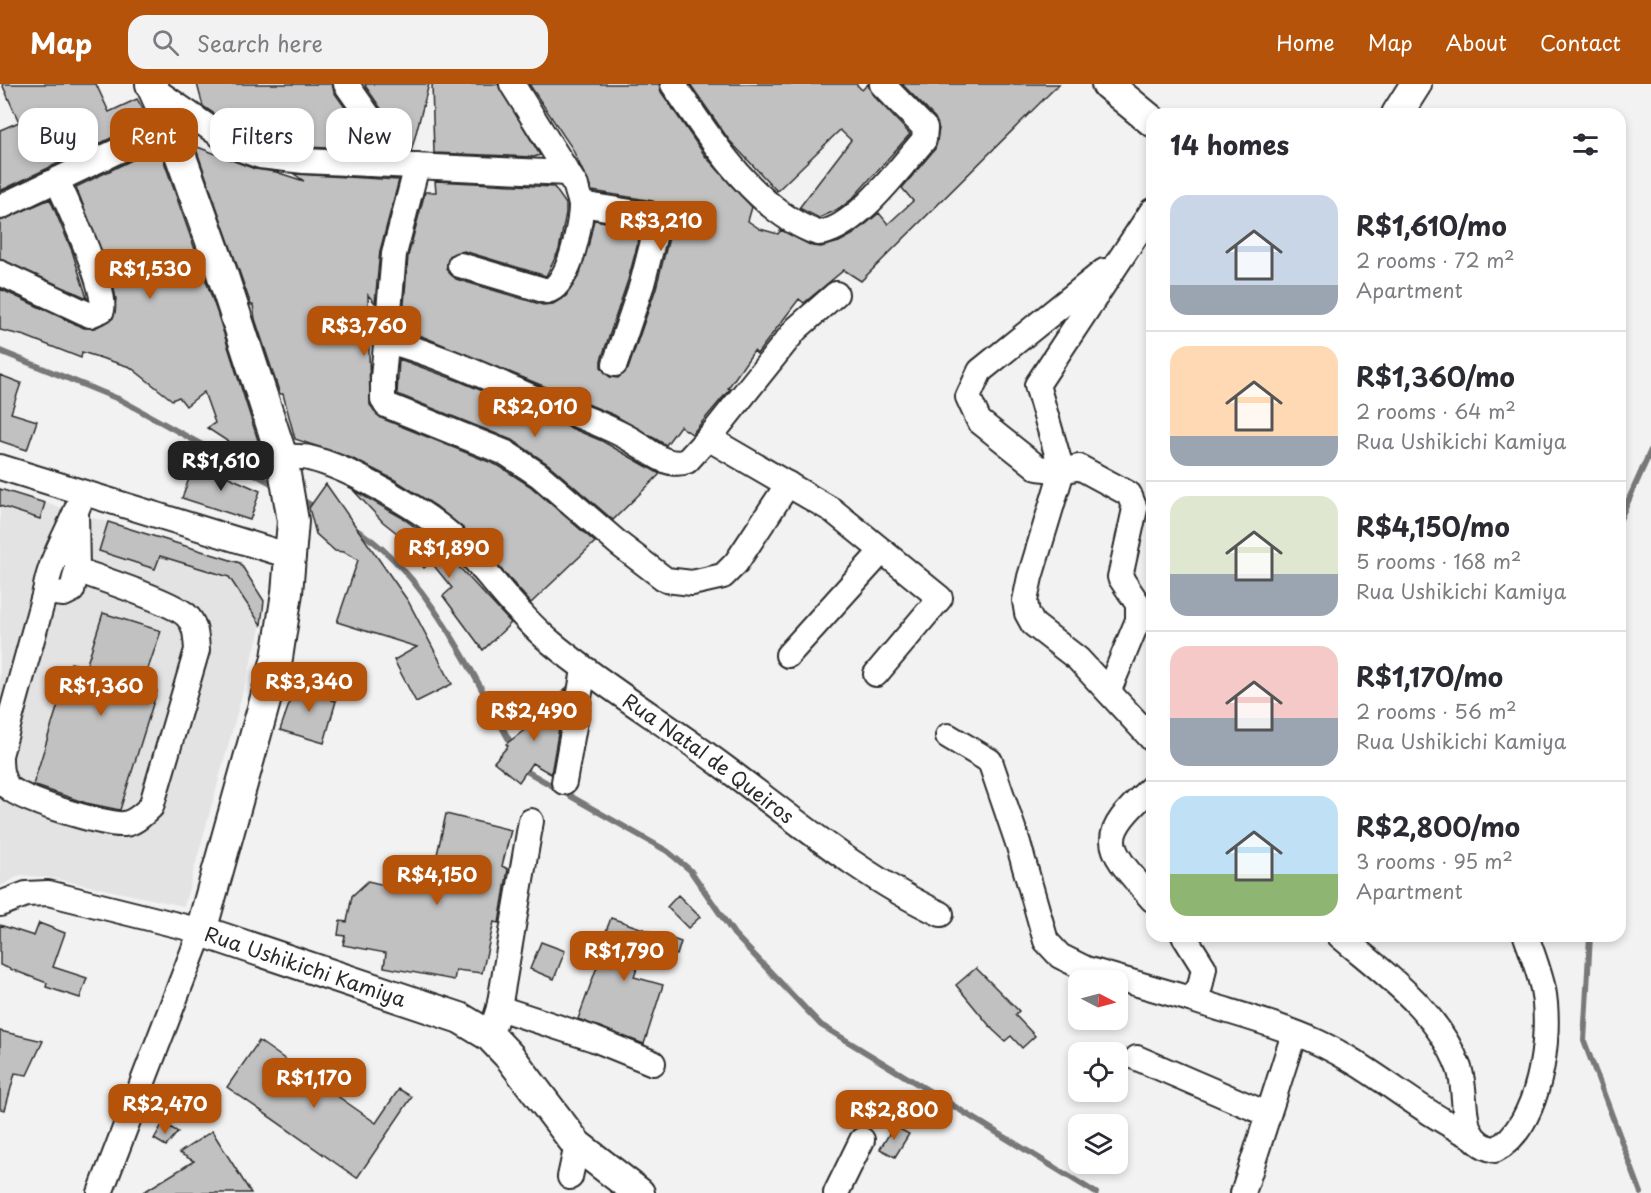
<!DOCTYPE html>
<meta charset="utf-8">
<style>
:root{--surface:#fff;--page:#f2f2f3;--text:#2b2b33;--muted:#7c7c81;--line:#e1e1e2;--accent:#b45309}
body{margin:0;font-family:"Playpen Sans",sans-serif;background:var(--page);color:var(--text);height:100vh;display:flex;flex-direction:column;font-size:22px;white-space:nowrap}
*{box-sizing:border-box;margin:0}
p{font-size:20px;color:var(--muted)}
.icon{flex:none;width:33px;height:33px;fill:none;stroke:currentColor;stroke-width:2;stroke-linecap:round;stroke-linejoin:round}
.map{position:relative;flex:1;overflow:hidden}
.panel{position:absolute;left:1146px;top:24px;width:480px;height:834px;display:flex;flex-direction:column;background:var(--surface);border-radius:18px;box-shadow:0 3px 9px #0003}
.panel>*{flex:none}
.guide{position:absolute;left:18px;top:24px;width:570px;height:54px;display:flex;gap:12px}
.needle{width:39px;rotate:96deg}
.fabs{position:absolute;left:1068px;top:886px;display:grid;gap:12px}
.fabs a{display:grid;place-items:center;width:60px;height:60px;border-radius:12px;background:var(--surface);box-shadow:0 3px 9px #0003;font-size:30px}
.price{position:absolute;translate:-50% -51px;padding:0 14px;border-radius:12px;background:var(--accent);color:#fff;font-size:20px;line-height:39px;filter:drop-shadow(0 2px 3px #0008)}
.price::after{content:'';position:absolute;left:50%;top:36px;width:18px;height:14px;margin-left:-9px;background:inherit;clip-path:polygon(0 0,100% 0,50% 100%)}
.price.on{background:#222;color:#fff}
ul{padding:0;list-style:none}
li{display:flex;align-items:center;gap:18px;height:150px;padding:0 24px}
li+li{border-top:2px solid var(--line)}
li span{display:grid;place-items:center;flex:none;width:168px;height:120px;border-radius:18px;color:#555}
li>.icon{margin-inline-start:auto}
span .icon{width:72px;height:72px;fill:#fffc;stroke-width:1}
li b{font-size:26px}
h2{display:flex;justify-content:space-between;align-items:center;height:72px;padding:0 24px;font-size:26px}
.pill{padding:0 21px;border-radius:18px;background:var(--surface);box-shadow:0 3px 9px #0003;font-size:21px;line-height:54px}
.pill.on{background:var(--accent);color:#fff}
header{display:flex;align-items:center;gap:36px;box-sizing:border-box;height:84px;padding:0 30px;background:var(--accent);color:#fff}
header strong{font-size:28px}
nav{display:flex;gap:33px;margin-inline-start:auto;font-size:21px}
.search{width:420px;height:54px;background:var(--page);display:flex;align-items:center;gap:15px;box-sizing:border-box;padding:0 21px;border-radius:18px;color:var(--muted);font-size:22px}
.map>svg:first-child{display:block}
.built{fill:#e3e3e3}
.lines{fill:none;stroke-linecap:round;stroke-linejoin:round}
.stream{stroke:#787878;stroke-width:6}
.building{fill:#c1c1c1;stroke:#2b2b2b;stroke-width:1.5}
.minor-casing{stroke:#2b2b2b;stroke-width:28}
.major-casing{stroke:#2b2b2b;stroke-width:34}
.minor{stroke:#fff;stroke-width:24}
.major{stroke:#fff;stroke-width:30}
.labels{text-anchor:middle;dominant-baseline:central;stroke-width:5;stroke-linejoin:round;paint-order:stroke}
.street-label{font-size:20px;fill:#2b2b2b;stroke:#fff}
</style>
<header>
<strong>Map</strong>
<div class="search"><svg class="icon" aria-label="search" viewBox="0 0 24 24"><circle cx="10" cy="10" r="6"/><path d="M15 15l6 6"/></svg>Search here</div>
<nav><a>Home</a><a>Map</a><a>About</a><a>Contact</a></nav>
</header>
<div class="map">
<svg width="1651" height="1109" viewBox="0 0 1651 1109">
<rect width="100%" height="100%" fill="#f2f2f2"/>
<filter id="ink" filterUnits="userSpaceOnUse"><feTurbulence type="fractalNoise" baseFrequency=".0167" numOctaves="2"/><feDisplacementMap in="SourceGraphic" scale="12" xChannelSelector="R" yChannelSelector="G"/><feConvolveMatrix kernelMatrix="1 2 1 2 8 2 1 2 1" color-interpolation-filters="sRGB"/></filter>
<g filter="url(#ink)">
<!-- built -->
<path class="built" d="M 0,405 L 240,479 L 264,517 L 259,549 L 184,822 L 52,794 L 21,791 L 0,802 Z"/>
<g class="lines">
<!-- stream -->
<path class="stream" d="M 0,267 L 121,316 L 278,403
M 298,414 L 318,425
M 1620,435 L 1651,366
M 353,444 C 425,484 473,592 513,663
M 523,679 L 528,688 L 667,767 L 690,786 L 734,850 L 821,941 L 1096,1109
M 1590,852 L 1584,957 L 1641,1109"/>
</g>
<!-- building -->
<path class="building" d="M 2,0 L 96,0 L 109,28 L 137,15 L 149,36 L 0,107 L 0,46 L 19,38 Z
M 197,0 L 332,0 L 334,8 L 375,66 L 305,63 L 263,58 L 247,52 L 203,22 Z
M 365,0 L 429,0 L 411,68 L 366,3 Z
M 432,0 L 498,0 L 540,71 L 534,73 L 434,69 Z
M 529,0 L 659,0 L 661,8 L 706,73 L 752,123 L 748,137 L 760,145 L 778,150 L 781,146 L 812,162 L 821,163 L 839,158 L 854,150 L 879,129 L 888,140 L 913,117 L 902,104 L 935,65 L 939,45 L 935,34 L 902,0 L 1059,0 L 861,197 L 844,186 L 804,219 L 799,215 L 757,270 L 754,267 L 728,304 L 730,305 L 692,350 L 680,342 L 666,361 L 614,331 L 402,244 L 408,172 L 425,108 L 436,108 L 435,97 L 554,103 L 566,120 L 566,129 L 559,166 L 546,192 L 464,167 L 450,171 L 446,185 L 456,195 L 543,221 L 553,220 L 566,212 L 580,190 L 594,136 L 642,144 L 628,196 L 601,276 L 601,283 L 610,293 L 618,294 L 628,285 L 656,204 L 672,142 L 671,133 L 653,117 L 592,107 L 572,64 Z
M 690,0 L 856,0 L 862,6 L 868,0 L 872,10 L 910,50 L 852,115 L 839,125 L 819,134 L 799,124 L 851,56 L 840,46 L 777,107 L 729,56 Z
M 195,62 L 255,85 L 276,88 L 304,97 L 294,90 L 399,96 L 380,167 L 375,219 L 368,211 L 370,321 L 381,334 L 499,382 L 530,402 L 595,458 L 531,519 L 468,448 L 436,422 L 395,396 L 351,374 L 295,355 L 283,310 L 280,310 L 255,235 L 253,221 L 251,221 Z
M 159,63 L 217,228 L 263,372 L 247,370 L 207,344 L 215,339 L 204,308 L 186,322 L 179,313 L 172,316 L 130,283 L 82,268 L 81,274 L 25,252 L 0,246 L 0,205 L 84,244 L 95,244 L 113,234 L 116,215 L 112,195 L 76,103 Z
M 50,115 L 72,167 L 87,214 L 0,175 L 0,137 Z
M 399,275 L 459,297 L 602,357 L 660,390 L 613,436 L 548,380 L 514,357 L 397,310 Z
M 0,291 L 21,299 L 11,329 L 37,337 L 27,366 L 0,357 Z
M 195,378 L 260,407 L 250,436 L 182,414 Z
M 326,400 L 408,517 L 452,600 L 416,618 L 394,576 L 417,563 L 337,538 L 358,476 L 344,468 L 335,467 L 316,450 L 309,424 Z
M 0,405 L 45,419 L 40,435 L 0,422 Z
M 353,406 L 401,433 L 436,458 L 511,539 L 483,566 L 443,512 L 452,504 L 431,478 L 424,484 L 404,460 L 407,457 L 383,438 Z
M 108,438 L 240,479 L 264,517 L 261,541 L 229,493 L 160,472 L 155,485 L 99,467 Z
M 103,529 L 161,547 L 142,602 L 157,607 L 120,726 L 86,719 L 33,701 L 71,579 L 86,583 Z
M 318,599 L 323,600 L 331,616 L 336,617 L 324,659 L 280,646 L 294,606 Z
M 566,604 L 551,690 L 532,679 L 519,698 L 494,678 L 508,662 L 506,660 L 527,644 L 525,641 Z
M 446,730 L 511,746 L 502,782 L 508,785 L 499,839 L 494,838 L 482,889 L 456,886 L 454,896 L 384,883 L 386,869 L 343,861 L 345,852 L 338,851 L 340,837 L 347,838 L 352,812 L 368,797 L 401,805 L 404,796 L 430,802 Z
M 678,811 L 700,833 L 688,844 L 667,823 Z
M 611,834 L 681,858 L 677,871 L 646,861 L 634,893 L 663,901 L 644,960 L 578,935 L 598,880 L 594,879 Z
M 39,839 L 65,849 L 53,883 L 87,894 L 80,914 L 46,903 L 47,899 L 0,881 L 0,841 L 34,852 Z
M 541,858 L 565,867 L 554,895 L 530,885 Z
M 976,884 L 1019,927 L 1015,931 L 1035,952 L 1022,964 L 1011,952 L 1005,957 L 993,946 L 956,901 Z
M 0,947 L 43,957 L 27,991 L 15,989 L 5,1026 L 0,1025 Z
M 259,957 L 376,1039 L 399,1005 L 412,1013 L 357,1094 L 227,1003 Z
M 163,1039 L 178,1048 L 166,1062 L 154,1055 Z
M 894,1042 L 909,1050 L 895,1073 L 880,1065 Z
M 212,1047 L 251,1109 L 142,1109 L 194,1077 L 179,1069 Z"/>
<g class="lines">
<defs>
<g id="minor">
<path d="M 346,0 L 403,81"/>
<path d="M 673,0 C 708,52 756,128 818,149 C 854,147 901,82 924,56 L 925,44 L 882,0"/>
<path d="M 155,6 L 240,65 L 260,72 L 304,77 L 568,89"/>
<path d="M 417,82 L 394,170 L 383,294 L 383,315 L 386,321 L 506,369 L 539,391 L 619,460 L 666,496 L 692,499 L 723,492 L 736,479 L 788,400"/>
<path d="M 581,120 L 650,131 L 658,138 L 642,200 L 615,280"/>
<path d="M 0,123 L 170,42"/>
<path d="M 1152,127 L 1037,301 L 1062,387 L 1030,493 L 1025,517 L 1027,529 L 1033,540 L 1078,575 L 1152,655"/>
<path d="M 460,181 L 547,207 C 569,203 581,141 581,121 C 580,115 577,108 576,102 L 512,0"/>
<path d="M 1104,187 L 980,287 L 968,313 L 979,337 L 1038,384 L 1062,387 L 1079,383 L 1129,410 L 1135,425 L 1120,493 L 1138,520 L 1138,536 L 1109,606"/>
<path d="M 0,189 L 90,231 L 102,226 C 107,203 68,121 57,96"/>
<path d="M 387,257 C 440,271 490,295 541,317 C 570,329 602,339 630,355 C 648,365 666,385 687,377 L 717,344 L 796,245 L 836,210"/>
<path d="M 708,354 L 832,426 L 940,514 L 876,590"/>
<path id="s1" d="M 282,373 C 291,373 301,372 309,374 C 349,383 429,429 458,458 C 491,491 518,532 554,561 C 608,605 668,641 724,683 C 793,734 863,794 941,830"/>
<path d="M 0,383 L 290,472"/>
<path d="M 76,429 L 77,486 L 72,506 L 64,510 L 45,508 C 50,473 72,443 83,409"/>
<path d="M 45,508 L 0,671 C 0,682 0,692 7,702 C 16,715 107,742 124,740 C 135,739 143,730 151,723 L 197,566 C 196,553 196,540 186,531 C 170,517 101,495 77,486"/>
<path d="M 788,571 L 882,467"/>
<path d="M 948,652 L 990,677 L 1018,759 L 1046,857 L 1060,872 L 1086,885 L 1190,915"/>
<path d="M 564,698 L 584,586"/>
<path d="M 1152,703 C 1096,755 1104,760 1152,815"/>
<path d="M 0,820 L 26,810 L 48,809 L 201,847 L 100,1109"/>
<path d="M 1184,852 L 1204,884 L 1200,903 L 1190,915 C 1232,929 1278,940 1317,958 C 1372,983 1417,1026 1471,1052"/>
<path d="M 1340,852 C 1386,891 1437,926 1459,984 C 1470,1015 1454,1056 1495,1066 C 1540,1042 1552,952 1543,905 C 1539,887 1532,869 1526,852"/>
<path d="M 499,924 L 594,955 L 653,979"/>
<path d="M 490,952 L 499,924 L 531,737"/>
<path d="M 1137,974 L 1267,1030"/>
<path d="M 570,1093 L 577,1061"/>
<path d="M 836,1109 L 862,1056"/>
<path d="M 1243,1109 L 1294,950"/>
</g>
<g id="major">
<path id="s2" d="M 151,0 L 170,42 L 217,174 L 282,373 L 293,437 L 287,509 L 277,574 L 201,847 L 460,934 L 490,952 L 510,973 L 577,1061 L 639,1109"/>
<path d="M 1107,0 L 1152,37"/>
<path d="M 1397,30 L 1416,0"/>
</g>
</defs>
<!-- minor casing -->
<use href="#minor" class="minor-casing"/>
<!-- major casing -->
<use href="#major" class="major-casing"/>
<!-- minor -->
<use href="#minor" class="minor"/>
<!-- major -->
<use href="#major" class="major"/>
</g>
</g>
<g class="labels">
<!-- street labels -->
<g class="street-label">
<text stroke="none"><textPath href="#s1" startOffset="532">Rua Natal de Queiros</textPath></text>
<text stroke="none"><textPath href="#s2" startOffset="992">Rua Ushikichi Kamiya</textPath></text>
</g>
</g>
</svg>
<div class="fabs">
<a><svg class="needle" viewBox="-14 -14 28 28"><path d="M0-13l5 13h-10z" fill="#e53935"/><path d="M0 13l5-13h-10z" fill="#7c7c81"/></svg></a>
<a><svg class="icon" aria-label="locate" viewBox="0 0 24 24"><circle cx="12" cy="12" r="6"/><path d="M12 2v4M12 18v4M2 12h4M18 12h4"/></svg></a>
<a><svg class="icon" aria-label="layers" viewBox="0 0 24 24"><path d="M12 4l9 5-9 5-9-5zM3 14l9 5 9-5"/></svg></a>
</div>
<b class="price" style="left:661px;top:168px">R$3,210</b>
<b class="price" style="left:150px;top:216px">R$1,530</b>
<b class="price" style="left:364px;top:273px">R$3,760</b>
<b class="price" style="left:535px;top:354px">R$2,010</b>
<b class="price on" style="left:221px;top:408px">R$1,610</b>
<b class="price" style="left:449px;top:495px">R$1,890</b>
<b class="price" style="left:309px;top:629px">R$3,340</b>
<b class="price" style="left:101px;top:633px">R$1,360</b>
<b class="price" style="left:534px;top:658px">R$2,490</b>
<b class="price" style="left:437px;top:822px">R$4,150</b>
<b class="price" style="left:624px;top:898px">R$1,790</b>
<b class="price" style="left:314px;top:1025px">R$1,170</b>
<b class="price" style="left:165px;top:1051px">R$2,470</b>
<b class="price" style="left:894px;top:1057px">R$2,800</b>
<div class="guide">
<a class="pill">Buy</a>
<a class="pill on">Rent</a>
<a class="pill">Filters</a>
<a class="pill">New</a>
</div>
<section class="panel">
<h2>14 homes<svg class="icon" aria-label="filters" viewBox="0 0 24 24"><path d="M4 7h16M4 17h16"/><circle cx="9" cy="7" r="2"/><circle cx="15" cy="17" r="2"/></svg></h2>
<ul>
<li><span style="background:linear-gradient(#c9d6e8 75%,#9aa5b1 0)"><svg class="icon" aria-label="home" viewBox="0 0 24 24"><path d="M3 11l9-7 9 7M6 9v11h12V9"/></svg></span><div><b>R$1,610/mo</b><p>2 rooms · 72 m²</p><p>Apartment</p></div></li>
<li><span style="background:linear-gradient(#ffd9b3 75%,#9aa5b1 0)"><svg class="icon" aria-label="home" viewBox="0 0 24 24"><path d="M3 11l9-7 9 7M6 9v11h12V9"/></svg></span><div><b>R$1,360/mo</b><p>2 rooms · 64 m²</p><p>Rua Ushikichi Kamiya</p></div></li>
<li><span style="background:linear-gradient(#dfe7d0 65%,#9aa5b1 0)"><svg class="icon" aria-label="home" viewBox="0 0 24 24"><path d="M3 11l9-7 9 7M6 9v11h12V9"/></svg></span><div><b>R$4,150/mo</b><p>5 rooms · 168 m²</p><p>Rua Ushikichi Kamiya</p></div></li>
<li><span style="background:linear-gradient(#f6c9c9 60%,#9aa5b1 0)"><svg class="icon" aria-label="home" viewBox="0 0 24 24"><path d="M3 11l9-7 9 7M6 9v11h12V9"/></svg></span><div><b>R$1,170/mo</b><p>2 rooms · 56 m²</p><p>Rua Ushikichi Kamiya</p></div></li>
<li><span style="background:linear-gradient(#bfe0f5 65%,#8fb573 0)"><svg class="icon" aria-label="home" viewBox="0 0 24 24"><path d="M3 11l9-7 9 7M6 9v11h12V9"/></svg></span><div><b>R$2,800/mo</b><p>3 rooms · 95 m²</p><p>Apartment</p></div></li>
</ul>
</section>
</div>
